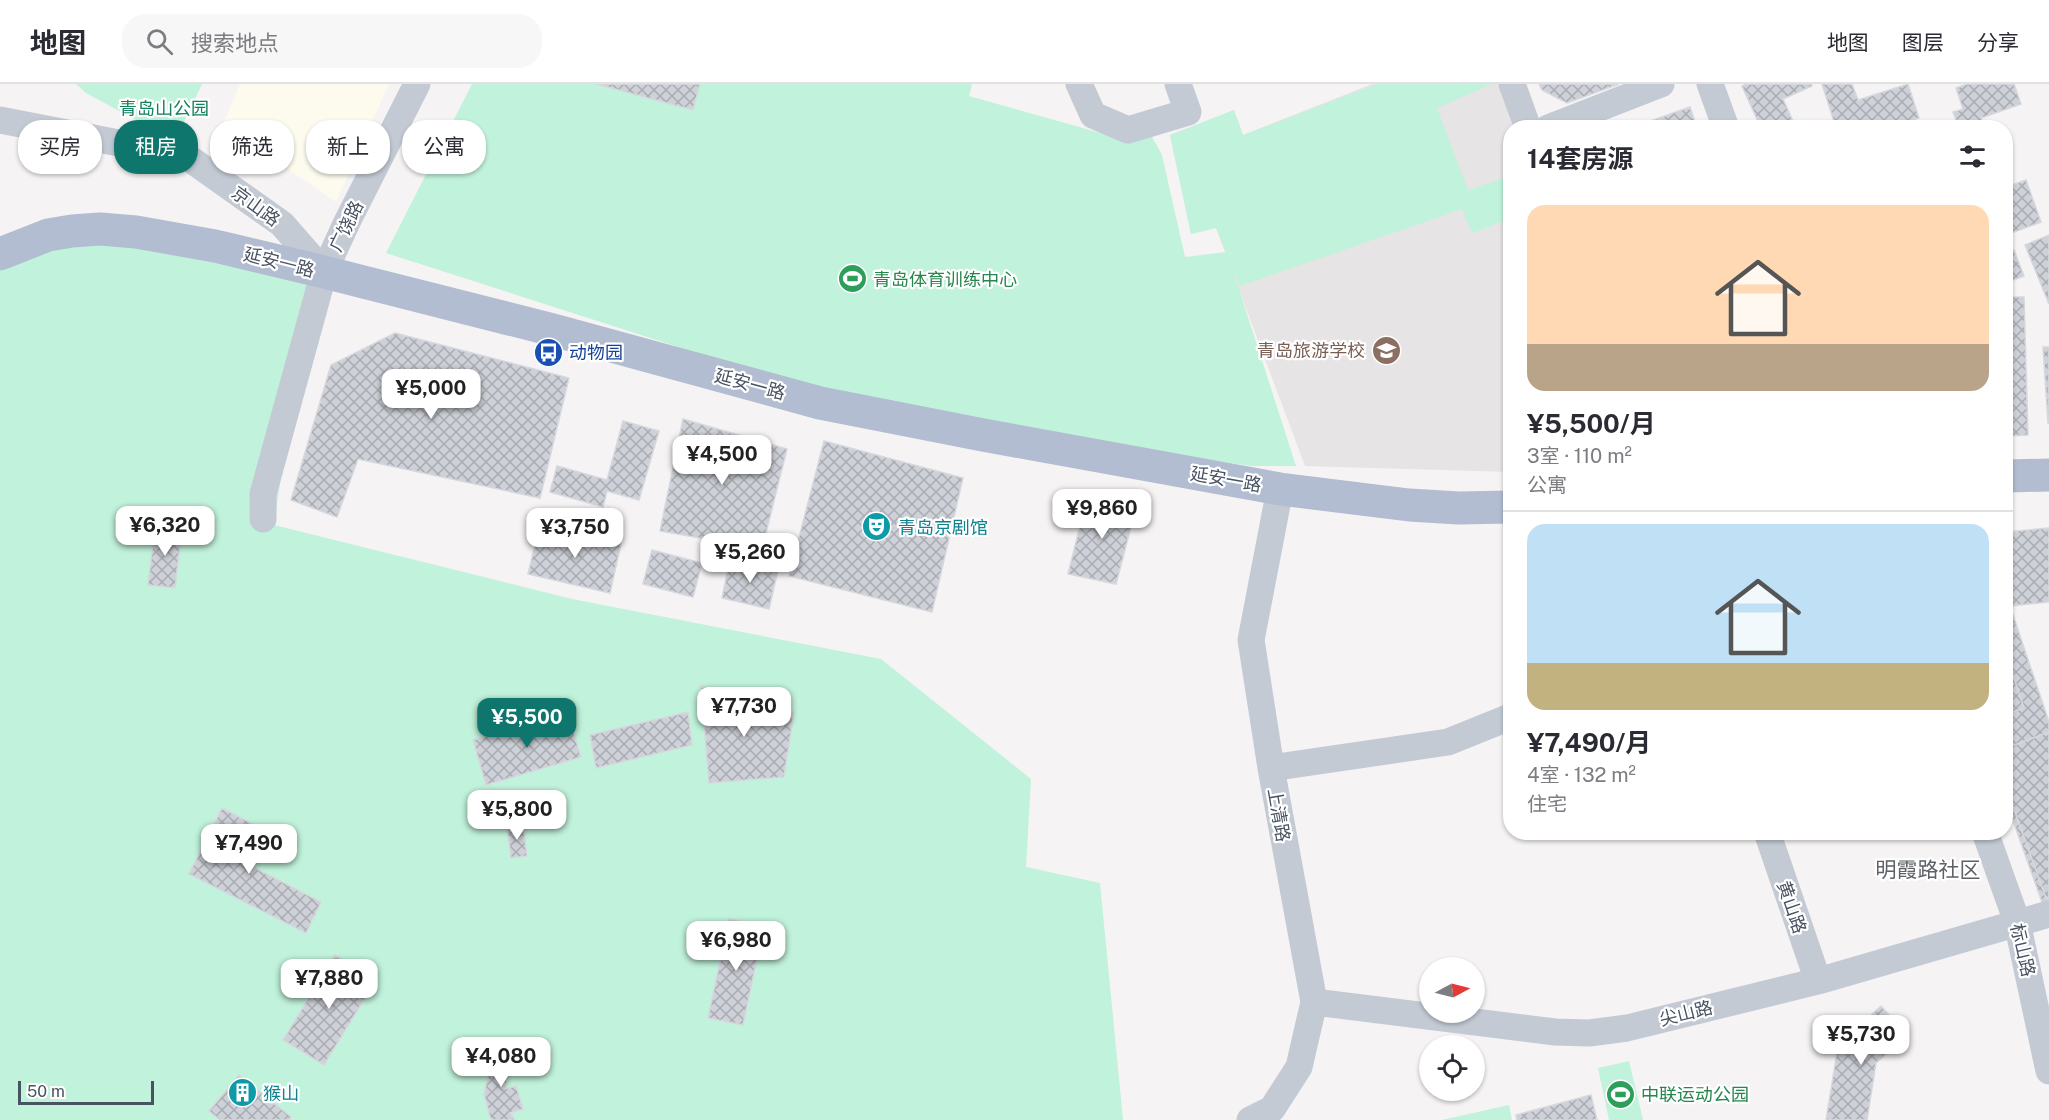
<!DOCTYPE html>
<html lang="zh">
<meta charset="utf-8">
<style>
:root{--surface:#fff;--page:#f7f7f7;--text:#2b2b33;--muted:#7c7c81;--line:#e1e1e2;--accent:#0f766e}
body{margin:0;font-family:"Public Sans","Noto Sans SC",sans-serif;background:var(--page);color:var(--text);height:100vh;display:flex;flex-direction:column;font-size:22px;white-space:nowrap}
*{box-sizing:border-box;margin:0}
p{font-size:20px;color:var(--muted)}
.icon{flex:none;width:33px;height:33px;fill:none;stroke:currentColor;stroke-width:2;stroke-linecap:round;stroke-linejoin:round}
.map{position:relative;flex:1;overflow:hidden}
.drawer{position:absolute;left:1503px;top:36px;width:510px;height:720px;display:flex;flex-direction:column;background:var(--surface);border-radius:24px;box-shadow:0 2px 4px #0004}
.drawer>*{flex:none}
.banner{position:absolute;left:18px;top:36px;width:570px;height:54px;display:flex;gap:12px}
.needle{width:39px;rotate:83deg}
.buttons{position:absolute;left:1419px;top:873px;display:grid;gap:12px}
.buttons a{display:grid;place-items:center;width:66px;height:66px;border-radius:50%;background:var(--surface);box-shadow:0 2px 4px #0004;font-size:30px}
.scale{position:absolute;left:18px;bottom:15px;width:136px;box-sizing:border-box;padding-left:6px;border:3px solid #495261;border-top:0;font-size:16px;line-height:21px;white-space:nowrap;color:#495261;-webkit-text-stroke:4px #fff;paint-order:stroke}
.price{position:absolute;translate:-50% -51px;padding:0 14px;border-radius:12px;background:#fff;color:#222;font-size:20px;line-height:39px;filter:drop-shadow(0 2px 3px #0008)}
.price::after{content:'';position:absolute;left:50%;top:36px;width:18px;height:14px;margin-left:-9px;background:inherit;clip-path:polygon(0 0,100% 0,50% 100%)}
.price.active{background:var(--accent);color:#fff}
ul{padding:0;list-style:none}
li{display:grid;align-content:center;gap:12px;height:318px;padding:0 24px}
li+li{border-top:2px solid var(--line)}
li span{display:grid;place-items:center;height:186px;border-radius:18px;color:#555}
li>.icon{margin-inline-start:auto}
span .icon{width:108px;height:108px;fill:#fffc;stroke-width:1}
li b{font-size:26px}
h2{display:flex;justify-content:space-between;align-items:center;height:72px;padding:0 24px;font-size:26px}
.pill{padding:0 21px;border-radius:24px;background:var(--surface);box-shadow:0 2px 4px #0004;font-size:21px;line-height:54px}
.pill.active{background:var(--accent);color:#fff}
header{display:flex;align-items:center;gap:36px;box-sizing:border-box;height:84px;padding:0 30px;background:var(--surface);border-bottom:2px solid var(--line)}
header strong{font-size:28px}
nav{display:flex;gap:33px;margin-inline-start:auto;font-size:21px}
.search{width:420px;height:54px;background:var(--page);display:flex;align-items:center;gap:15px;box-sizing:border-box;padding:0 21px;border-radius:24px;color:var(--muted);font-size:22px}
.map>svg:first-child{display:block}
.commercial{fill:#fdfbee}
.education{fill:#e6e4e5}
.park{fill:#c1f2db}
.building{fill:url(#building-cross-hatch);stroke:#d6d8de;stroke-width:1.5}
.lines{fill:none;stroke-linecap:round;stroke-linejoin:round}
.minor{stroke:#c3cad4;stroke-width:27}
.major{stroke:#b2bdd2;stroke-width:33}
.labels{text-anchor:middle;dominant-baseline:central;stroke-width:4.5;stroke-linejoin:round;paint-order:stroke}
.park-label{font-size:18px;fill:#14825a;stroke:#fff}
.street-label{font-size:18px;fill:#495261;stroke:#fff}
.leisure-label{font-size:18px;fill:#27864d;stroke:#fff;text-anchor:start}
.education-label{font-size:18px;fill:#785e54;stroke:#fff;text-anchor:end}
.transit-label{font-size:18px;fill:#164399;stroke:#fff;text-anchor:start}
.culture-label{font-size:18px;fill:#0d838f;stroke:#fff;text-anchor:start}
.quarter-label{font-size:21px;fill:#5e6168;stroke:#fff}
</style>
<header>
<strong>地图</strong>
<div class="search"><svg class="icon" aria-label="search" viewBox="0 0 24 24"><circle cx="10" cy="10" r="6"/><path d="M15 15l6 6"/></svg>搜索地点</div>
<nav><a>地图</a><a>图层</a><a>分享</a></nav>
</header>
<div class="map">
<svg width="2049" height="1036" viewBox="0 0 2049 1036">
<defs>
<pattern id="building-cross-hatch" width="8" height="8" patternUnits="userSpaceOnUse" patternTransform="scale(1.5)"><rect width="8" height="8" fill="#ced1d7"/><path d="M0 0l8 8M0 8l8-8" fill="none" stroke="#a9acb2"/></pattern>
</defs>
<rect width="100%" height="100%" fill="#f5f3f3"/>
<!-- commercial -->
<path class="commercial" d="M 240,0 L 389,0 L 336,118 L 223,40 Z"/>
<!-- education -->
<path class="education" d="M 1372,0 L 1500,0 L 1514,43 L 1510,44 L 1510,388 L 1305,382 L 1216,144 L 1191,150 L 1170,51 L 1234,26 L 1243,51 Z"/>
<!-- park -->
<path class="park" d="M 76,0 L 202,0 L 175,57 L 86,9 Z
M 472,0 L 972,0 L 969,12 L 1129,57 L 1150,49 L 1162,71 L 1185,173 L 1226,168 L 1216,144 L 1191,150 L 1170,51 L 1234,26 L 1243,51 L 1377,0 L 1492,0 L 1437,24 L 1468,106 L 1510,92 L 1510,135 L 1472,149 L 1462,125 L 1240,202 L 1232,183 L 1296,382 L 1251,382 L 1074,357 L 822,309 L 386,169 Z
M 121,144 L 309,197 L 274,441 L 572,515 L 881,575 L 1031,695 L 1026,783 L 1100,799 L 1123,1036 L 0,1036 L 0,159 Z
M 1629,977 L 1643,1036 L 1609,1036 L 1598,984 Z
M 1509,1021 L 1512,1036 L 1442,1036 Z"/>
<!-- building -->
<path class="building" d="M 596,0 L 700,0 L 693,26 Z
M 1539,0 L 1619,0 L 1567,19 L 1542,6 Z
M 1746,0 L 1811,0 L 1812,2 L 1783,15 L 1796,44 L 1761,44 L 1742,2 Z
M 1822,0 L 1852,0 L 1858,16 L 1908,0 L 1919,34 L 1889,44 L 1836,44 Z
M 1967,0 L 2014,0 L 2021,20 L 1981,34 L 1985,44 L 1959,44 L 1953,28 L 1963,25 L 1956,4 Z
M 1690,23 L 1697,44 L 1631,44 Z
M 2026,96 L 2041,138 L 2006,151 L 2006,102 L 2006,103 Z
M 2049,151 L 2049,220 L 2025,161 Z
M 2014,166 L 2024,192 L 2010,197 L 2006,185 L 2006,169 Z
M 2006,213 L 2024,213 L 2028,351 L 2006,352 Z
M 395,249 L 569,294 L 540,414 L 358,375 L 337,433 L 291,416 L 331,281 Z
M 2043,263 L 2049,263 L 2049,339 L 2048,339 Z
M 683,335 L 787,365 L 762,465 L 660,447 Z
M 623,337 L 659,347 L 639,416 L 607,407 L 603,423 L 550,408 L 557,382 L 607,396 Z
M 824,357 L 963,394 L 932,528 L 789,492 Z
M 1087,414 L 1137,420 L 1116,500 L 1068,490 Z
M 540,440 L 621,460 L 610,509 L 528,490 Z
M 155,442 L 182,445 L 175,504 L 148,501 Z
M 2049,444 L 2049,518 L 2010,522 L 2049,638 L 2049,819 L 2043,821 L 2006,717 L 2006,448 Z
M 652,466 L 702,479 L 693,513 L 643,500 Z
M 730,476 L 778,486 L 769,525 L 722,514 Z
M 2006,570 L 2024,624 L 2006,630 Z
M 701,602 L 794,628 L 784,693 L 709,699 Z
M 688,628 L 692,661 L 596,684 L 590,651 Z
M 568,629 L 581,673 L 486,701 L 473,656 Z
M 2049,648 L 2049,813 L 2046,814 L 2006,703 L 2006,664 Z
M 222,724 L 255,741 L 238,775 L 321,818 L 306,849 L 189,790 Z
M 523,741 L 527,772 L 511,774 L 507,742 Z
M 729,835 L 764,842 L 743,941 L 708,934 Z
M 335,871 L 376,896 L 324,981 L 283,956 Z
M 1881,922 L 1907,951 L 1876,979 L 1867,1036 L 1826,1036 L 1838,962 Z
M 494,964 L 513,968 L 505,1005 L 516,1002 L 523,1025 L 510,1029 L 515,1036 L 492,1036 L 490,1033 L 484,1010 Z
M 239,991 L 291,1033 L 289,1036 L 220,1036 L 209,1027 Z
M 1591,1011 L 1597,1036 L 1517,1036 L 1516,1031 Z"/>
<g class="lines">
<!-- minor -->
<path class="minor" d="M 1079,0 L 1093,31 L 1128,46 L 1188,28 L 1178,0
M 1512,0 L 1528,44
M 1710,0 L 1726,44
M 0,36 L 186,72 L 282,140 L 324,188
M 1548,44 L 1661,0
M 263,435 L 263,410 L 324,188 L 347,138 L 417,0
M 1271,684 L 1448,658 L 1510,633
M 1767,748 L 1818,897
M 1985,748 L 2017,838 L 2049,987
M 1314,918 L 1555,948 L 1589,949 L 1627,944 L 1818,897 L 2049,830
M 1250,1036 L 1272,1025 L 1299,983 L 1314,918 L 1271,684 L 1251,556 L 1280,405"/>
<!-- major -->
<path class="major" d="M 0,170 L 48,151 L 72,147 L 100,145 L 136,148 L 215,162 L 324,188 L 553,246 L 820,319 L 983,351 L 1280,405 L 1409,421 L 1459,424 L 1510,423
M 2006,392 L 2049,391"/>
</g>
<!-- icons -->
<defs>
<symbol id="stadium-disc" viewBox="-11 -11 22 22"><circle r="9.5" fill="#2e9e5b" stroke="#fff"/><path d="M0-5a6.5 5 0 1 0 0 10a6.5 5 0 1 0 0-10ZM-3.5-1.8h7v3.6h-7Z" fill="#fff"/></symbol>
<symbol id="school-disc" viewBox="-11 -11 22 22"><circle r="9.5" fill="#8d6e63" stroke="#fff"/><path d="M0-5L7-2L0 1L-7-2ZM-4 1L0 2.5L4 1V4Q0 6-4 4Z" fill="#fff"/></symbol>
<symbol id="bus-disc" viewBox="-11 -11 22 22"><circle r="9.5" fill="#1a4fb4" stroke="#fff"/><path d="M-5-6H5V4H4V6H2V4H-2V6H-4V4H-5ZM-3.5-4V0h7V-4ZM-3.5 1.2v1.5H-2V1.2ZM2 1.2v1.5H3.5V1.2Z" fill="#fff"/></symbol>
<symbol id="theatre-disc" viewBox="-11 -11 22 22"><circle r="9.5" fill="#0f9aa8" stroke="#fff"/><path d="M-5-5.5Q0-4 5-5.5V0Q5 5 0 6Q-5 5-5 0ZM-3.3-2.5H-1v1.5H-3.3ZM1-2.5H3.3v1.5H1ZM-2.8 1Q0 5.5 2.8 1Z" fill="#fff"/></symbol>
<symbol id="building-disc" viewBox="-11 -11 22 22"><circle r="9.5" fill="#0f9aa8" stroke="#fff"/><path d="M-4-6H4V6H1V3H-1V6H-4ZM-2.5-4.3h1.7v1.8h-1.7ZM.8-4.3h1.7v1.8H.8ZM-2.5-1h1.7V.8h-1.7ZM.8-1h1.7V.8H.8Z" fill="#fff"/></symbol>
</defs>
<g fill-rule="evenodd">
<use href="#stadium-disc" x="836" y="178" width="33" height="33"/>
<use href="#school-disc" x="1370" y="250" width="33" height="33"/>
<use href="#bus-disc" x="532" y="252" width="33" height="33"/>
<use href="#theatre-disc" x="860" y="426" width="33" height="33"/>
<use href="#building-disc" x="226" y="992" width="33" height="33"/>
<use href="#stadium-disc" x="1604" y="994" width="33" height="33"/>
</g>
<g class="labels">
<!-- park labels -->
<g class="park-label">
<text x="164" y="24">青岛山公园</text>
</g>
<!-- street labels -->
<g class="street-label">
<text transform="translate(256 122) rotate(36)">京山路</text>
<text transform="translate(346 142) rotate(-64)">广饶路</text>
<text transform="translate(279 178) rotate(14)">延安一路</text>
<text transform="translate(750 300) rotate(15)">延安一路</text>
<text transform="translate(1226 395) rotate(10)">延安一路</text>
<text transform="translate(1279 731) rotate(80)">上清路</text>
<text transform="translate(1792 823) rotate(71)">黄山路</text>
<text transform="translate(2023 866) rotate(77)">标山路</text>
<text transform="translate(1686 929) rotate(-14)">尖山路</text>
</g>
<!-- leisure labels -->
<g class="leisure-label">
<text x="873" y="195">青岛体育训练中心</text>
<text x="1641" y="1010">中联运动公园</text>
</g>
<!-- education labels -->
<g class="education-label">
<text x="1365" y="266">青岛旅游学校</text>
</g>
<!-- transit labels -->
<g class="transit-label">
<text x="569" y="268">动物园</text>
</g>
<!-- culture labels -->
<g class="culture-label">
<text x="898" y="443">青岛京剧馆</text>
<text x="263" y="1009">猴山</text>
</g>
<!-- quarter labels -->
<g class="quarter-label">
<text x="1928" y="785">明霞路社区</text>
</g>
</g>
</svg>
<div class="buttons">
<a><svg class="needle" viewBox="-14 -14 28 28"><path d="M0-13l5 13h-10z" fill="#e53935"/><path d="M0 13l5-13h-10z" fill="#7c7c81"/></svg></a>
<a><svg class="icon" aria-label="locate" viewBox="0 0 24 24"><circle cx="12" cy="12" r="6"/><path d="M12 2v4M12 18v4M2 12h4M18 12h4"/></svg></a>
</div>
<div class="scale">50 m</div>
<b class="price" style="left:431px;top:336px">¥5,000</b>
<b class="price" style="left:722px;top:402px">¥4,500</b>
<b class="price" style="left:1102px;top:456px">¥9,860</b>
<b class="price" style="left:165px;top:473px">¥6,320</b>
<b class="price" style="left:575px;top:475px">¥3,750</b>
<b class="price" style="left:750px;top:500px">¥5,260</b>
<b class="price" style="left:744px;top:654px">¥7,730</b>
<b class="price active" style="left:527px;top:665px">¥5,500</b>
<b class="price" style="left:517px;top:757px">¥5,800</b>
<b class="price" style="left:249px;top:791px">¥7,490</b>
<b class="price" style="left:736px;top:888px">¥6,980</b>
<b class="price" style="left:329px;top:926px">¥7,880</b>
<b class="price" style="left:1861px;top:982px">¥5,730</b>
<b class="price" style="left:501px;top:1004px">¥4,080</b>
<div class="banner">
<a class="pill">买房</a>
<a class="pill active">租房</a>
<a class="pill">筛选</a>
<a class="pill">新上</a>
<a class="pill">公寓</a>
</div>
<section class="drawer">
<h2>14套房源<svg class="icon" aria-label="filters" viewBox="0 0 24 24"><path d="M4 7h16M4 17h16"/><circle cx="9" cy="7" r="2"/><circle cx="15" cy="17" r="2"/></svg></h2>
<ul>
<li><span style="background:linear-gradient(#ffd9b3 75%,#b9a48a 0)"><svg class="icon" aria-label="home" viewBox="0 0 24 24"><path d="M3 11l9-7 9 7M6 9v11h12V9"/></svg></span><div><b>¥5,500/月</b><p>3室 · 110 m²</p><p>公寓</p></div></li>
<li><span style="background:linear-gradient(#bfe0f5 75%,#c2b280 0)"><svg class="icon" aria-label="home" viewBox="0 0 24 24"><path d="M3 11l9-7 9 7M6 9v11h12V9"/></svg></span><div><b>¥7,490/月</b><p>4室 · 132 m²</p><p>住宅</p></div></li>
</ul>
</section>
</div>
